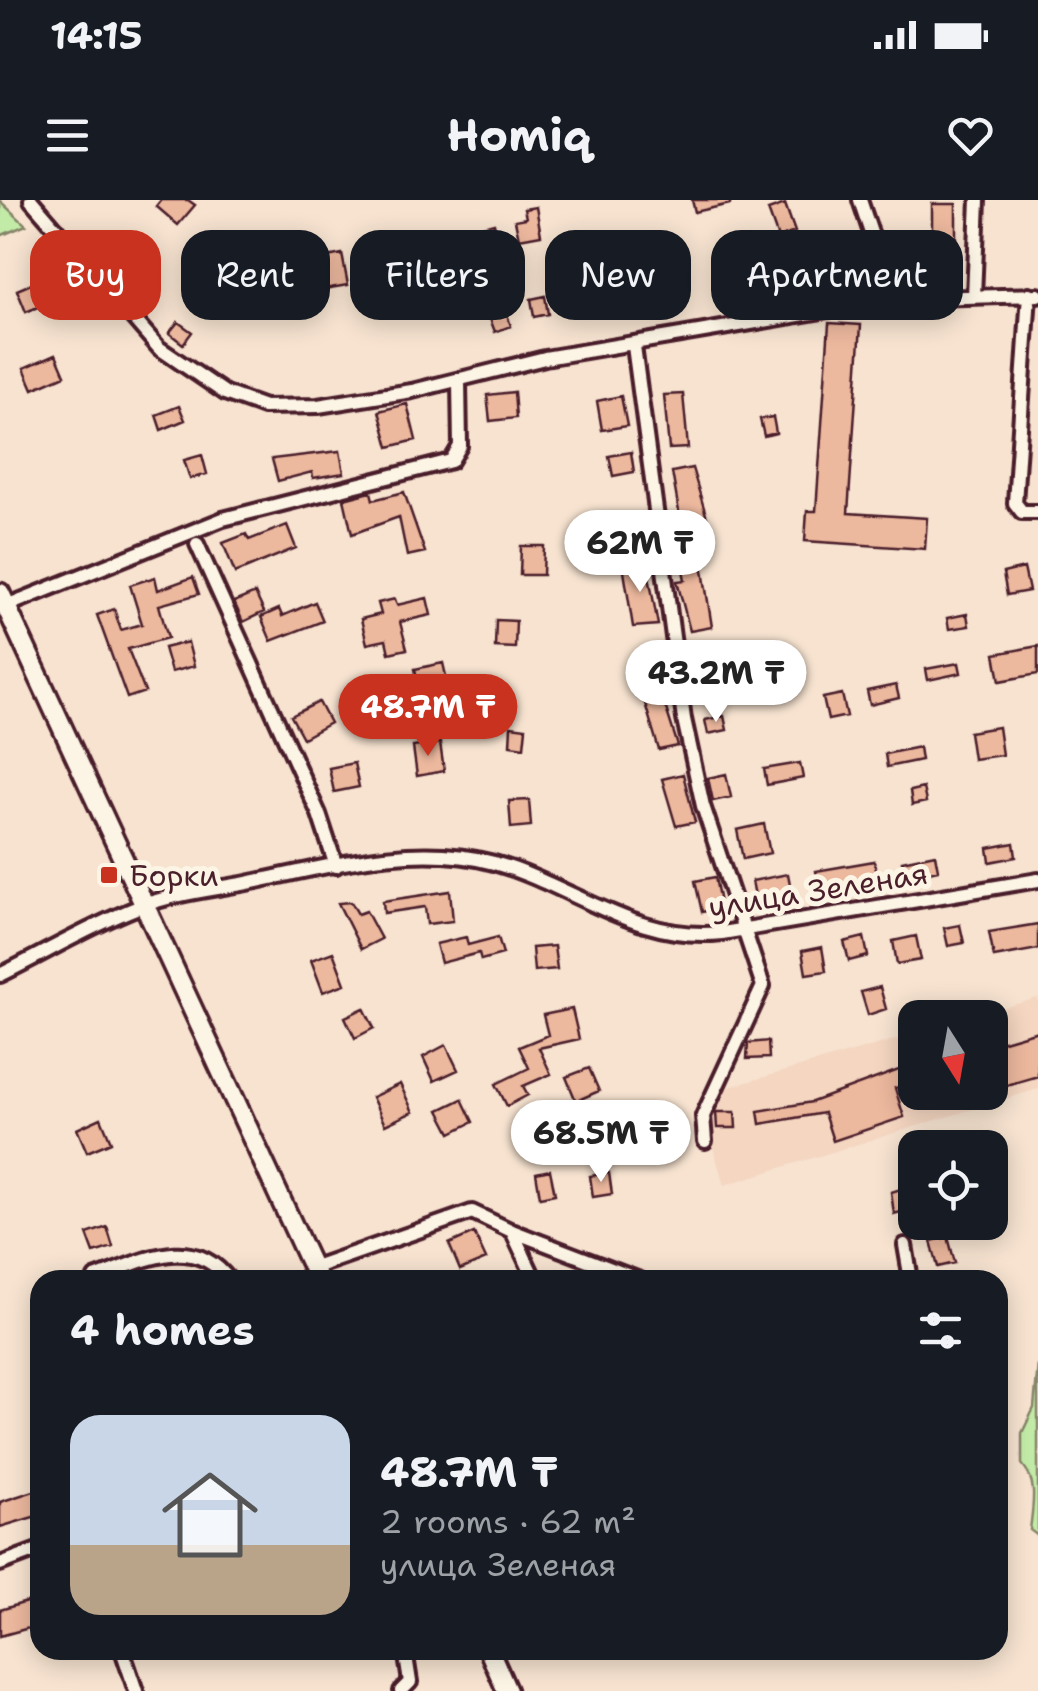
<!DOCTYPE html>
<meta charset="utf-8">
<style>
:root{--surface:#171b24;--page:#20242c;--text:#f1f3f6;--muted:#9ea1a6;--line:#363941;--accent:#c8321e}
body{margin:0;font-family:"Shantell Sans",sans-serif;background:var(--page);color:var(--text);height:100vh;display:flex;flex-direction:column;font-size:38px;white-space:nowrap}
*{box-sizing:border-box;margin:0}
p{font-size:32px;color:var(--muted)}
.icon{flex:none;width:55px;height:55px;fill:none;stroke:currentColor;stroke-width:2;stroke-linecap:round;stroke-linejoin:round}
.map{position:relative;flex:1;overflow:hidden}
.details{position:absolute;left:30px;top:1070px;width:978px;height:390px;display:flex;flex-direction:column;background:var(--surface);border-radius:30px;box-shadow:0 5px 25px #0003}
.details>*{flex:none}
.top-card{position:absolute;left:30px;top:30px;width:980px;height:90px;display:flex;gap:20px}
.needle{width:65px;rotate:169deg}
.controls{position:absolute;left:898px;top:800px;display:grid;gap:20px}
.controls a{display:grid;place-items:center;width:110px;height:110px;border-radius:20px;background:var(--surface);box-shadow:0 5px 25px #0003;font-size:50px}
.price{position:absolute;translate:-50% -85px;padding:0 22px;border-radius:35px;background:#fff;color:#222;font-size:32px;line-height:65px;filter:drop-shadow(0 2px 5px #0008)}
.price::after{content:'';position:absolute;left:50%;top:60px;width:30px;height:22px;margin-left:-15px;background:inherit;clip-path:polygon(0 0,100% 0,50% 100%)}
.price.current{background:var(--accent);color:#fff}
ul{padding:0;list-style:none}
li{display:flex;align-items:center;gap:30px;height:250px;padding:0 40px}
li+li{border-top:2px solid var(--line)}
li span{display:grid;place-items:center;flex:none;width:280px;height:200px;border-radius:30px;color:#555}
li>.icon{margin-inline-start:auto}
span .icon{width:120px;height:120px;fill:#fffc;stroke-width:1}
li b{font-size:42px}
h2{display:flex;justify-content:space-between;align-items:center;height:120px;padding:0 40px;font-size:42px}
.tag{padding:0 35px;border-radius:30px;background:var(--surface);box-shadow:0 5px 25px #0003;font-size:35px;line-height:90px}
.tag.current{background:var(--accent);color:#fff}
.status{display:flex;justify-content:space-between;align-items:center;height:70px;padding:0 50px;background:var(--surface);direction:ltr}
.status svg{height:28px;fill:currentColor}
header{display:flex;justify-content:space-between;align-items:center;height:130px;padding:0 40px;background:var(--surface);font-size:45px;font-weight:700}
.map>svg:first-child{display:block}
.built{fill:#f4d6c1}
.green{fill:#c2eba7;stroke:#868569;stroke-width:2.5}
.building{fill:#ecb89e;stroke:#4a1f2b;stroke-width:2.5}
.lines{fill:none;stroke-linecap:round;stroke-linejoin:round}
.street-casing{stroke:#4a1f2b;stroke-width:20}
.secondary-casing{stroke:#4a1f2b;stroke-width:25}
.street{stroke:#fcf5e5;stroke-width:12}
.secondary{stroke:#fcf5e5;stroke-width:18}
.poi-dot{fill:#c8321e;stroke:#fcf5e5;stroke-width:4}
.labels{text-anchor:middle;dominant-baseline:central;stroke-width:10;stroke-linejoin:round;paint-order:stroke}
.poi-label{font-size:30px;fill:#4a1f2b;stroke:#fcf5e5;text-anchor:start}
.street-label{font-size:30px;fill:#4a1f2b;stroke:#fcf5e5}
</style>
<div class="status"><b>14:15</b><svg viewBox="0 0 49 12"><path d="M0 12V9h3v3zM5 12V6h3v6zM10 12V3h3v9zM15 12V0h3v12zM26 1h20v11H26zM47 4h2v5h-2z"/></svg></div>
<header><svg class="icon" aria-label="menu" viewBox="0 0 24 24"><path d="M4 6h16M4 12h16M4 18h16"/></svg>Homiq<svg class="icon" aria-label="heart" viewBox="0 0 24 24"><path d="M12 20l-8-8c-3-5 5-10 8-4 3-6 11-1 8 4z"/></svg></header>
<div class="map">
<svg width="1038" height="1491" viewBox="0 0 1038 1491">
<rect width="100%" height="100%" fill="#f7e3d0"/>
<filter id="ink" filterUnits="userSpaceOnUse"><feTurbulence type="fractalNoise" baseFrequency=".01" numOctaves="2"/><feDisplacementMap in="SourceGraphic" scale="20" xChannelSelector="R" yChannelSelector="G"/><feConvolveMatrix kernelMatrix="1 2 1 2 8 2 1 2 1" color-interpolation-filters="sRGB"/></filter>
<g filter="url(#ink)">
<!-- built -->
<path class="built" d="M 1038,798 L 1038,889 L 724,985 L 708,929 L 709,915 L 723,889 L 915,834 L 915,892 L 990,892 L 990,818 L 971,817 Z"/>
<!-- green -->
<path class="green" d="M 0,1 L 26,25 L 0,36 Z
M 1038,1163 L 1038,1336 L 1030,1330 C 1033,1304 1038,1282 1022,1264 L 1022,1233 L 1034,1208 Z"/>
<!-- building -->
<path class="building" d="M 161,0 L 188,0 L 195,5 L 178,25 L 156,6 Z
M 692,0 L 729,0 L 730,4 L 695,12 Z
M 785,4 L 795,32 L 778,38 L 768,10 Z
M 932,4 L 956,4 L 956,42 L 932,42 Z
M 536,7 L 541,35 L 519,39 L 515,20 L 526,18 L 524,9 Z
M 494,23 L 503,59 L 480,65 L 471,29 Z
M 437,42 L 445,64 L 430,69 L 422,47 Z
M 574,42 L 611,44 L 610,72 L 573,71 Z
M 342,54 L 348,85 L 324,89 L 318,59 Z
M 632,57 L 666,70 L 657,94 L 623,82 Z
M 852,57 L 858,76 L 838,82 L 831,63 Z
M 812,60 L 816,76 L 794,82 L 790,66 Z
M 265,68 L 270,88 L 245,94 L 240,73 Z
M 38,81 L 47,103 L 26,112 L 17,90 Z
M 466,87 L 469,102 L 450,105 L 447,91 Z
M 545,96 L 548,114 L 534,117 L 531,99 Z
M 501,97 L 511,126 L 495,132 L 484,103 Z
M 178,122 L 192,132 L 183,144 L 169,133 Z
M 829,123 L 861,125 L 848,313 L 927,318 L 925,349 L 805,341 L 807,311 L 816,311 Z
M 56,154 L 65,175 L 33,189 L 24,168 Z
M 514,192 L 516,218 L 490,221 L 487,195 Z
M 683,194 L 688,248 L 669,249 L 664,195 Z
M 621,196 L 627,226 L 602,230 L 597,201 Z
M 407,204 L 416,240 L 389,247 L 379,211 Z
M 179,206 L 185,220 L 161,230 L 156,215 Z
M 773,217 L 776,233 L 764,236 L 760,219 Z
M 340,251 L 344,273 L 313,278 L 312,272 L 278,281 L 272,259 Z
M 631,252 L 634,272 L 613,276 L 609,256 Z
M 202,255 L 207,274 L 190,279 L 184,260 Z
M 692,268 L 707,318 L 681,323 L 672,272 Z
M 371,292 L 373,300 L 404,292 L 425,352 L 407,356 L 399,317 L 352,334 L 344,299 Z
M 631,318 L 634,333 L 622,336 L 619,320 Z
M 287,325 L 296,348 L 235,373 L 223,343 L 246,334 L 249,340 Z
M 521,346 L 544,346 L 543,375 L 520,375 Z
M 700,351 L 712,427 L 690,431 L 677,381 L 685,380 L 680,354 Z
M 646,360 L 658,425 L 633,427 L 623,365 Z
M 1024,368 L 1029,391 L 1007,395 L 1003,373 Z
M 155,377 L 158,390 L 193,377 L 199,394 L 159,405 L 168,438 L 128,449 L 145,492 L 127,498 L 97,415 L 114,409 L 121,430 L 142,424 L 130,385 Z
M 255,393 L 264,412 L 243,422 L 234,402 Z
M 427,398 L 431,415 L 400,422 L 407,449 L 389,453 L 386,440 L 367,444 L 361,419 L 381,414 L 378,403 L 395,399 L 397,405 Z
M 315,402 L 323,421 L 271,441 L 261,417 L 279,409 L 282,416 Z
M 967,414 L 969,426 L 949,429 L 947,418 Z
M 496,420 L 516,421 L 515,448 L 495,447 Z
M 188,442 L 194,466 L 171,472 L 164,448 Z
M 1038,446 L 1038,474 L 1000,481 L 995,454 Z
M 657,450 L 662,496 L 678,546 L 659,550 L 644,500 L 650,499 L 641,453 Z
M 726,453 L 731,476 L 702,482 L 698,458 Z
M 443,463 L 451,498 L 423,504 L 415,469 Z
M 959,463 L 961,473 L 928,480 L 926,469 Z
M 896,485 L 899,498 L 870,505 L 867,491 Z
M 842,494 L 847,516 L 828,520 L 823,498 Z
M 319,502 L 330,523 L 303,538 L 291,516 Z
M 411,506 L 414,527 L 388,531 L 384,510 Z
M 724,516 L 727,530 L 708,534 L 705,520 Z
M 511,526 L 526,528 L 524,547 L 510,545 Z
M 998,527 L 1002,555 L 973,559 L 969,532 Z
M 440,543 L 444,571 L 417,576 L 413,547 Z
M 919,547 L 921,560 L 887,567 L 885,554 Z
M 354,563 L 359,587 L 334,592 L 329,568 Z
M 800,563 L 803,578 L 767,585 L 764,569 Z
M 683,574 L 695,622 L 676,626 L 662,579 Z
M 726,574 L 731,597 L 713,601 L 708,578 Z
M 923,588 L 926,602 L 912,605 L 910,591 Z
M 529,600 L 531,626 L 511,628 L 509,601 Z
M 764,624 L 770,653 L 743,659 L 737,630 Z
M 1014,643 L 1016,657 L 990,662 L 988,648 Z
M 935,654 L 938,670 L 905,677 L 902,661 Z
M 874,661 L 878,680 L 820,691 L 816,671 Z
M 788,674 L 792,694 L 756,701 L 752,681 Z
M 715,677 L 721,708 L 702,712 L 695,681 Z
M 450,691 L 453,721 L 427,724 L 425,707 L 384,713 L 383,701 Z
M 351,702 L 358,714 L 366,711 L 381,739 L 361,749 L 338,703 Z
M 1038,724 L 1038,749 L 994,757 L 989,732 Z
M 960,725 L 964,743 L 948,746 L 944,728 Z
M 916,736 L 921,760 L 897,764 L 893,741 Z
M 466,737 L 468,745 L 498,737 L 503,754 L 481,760 L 479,753 L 441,763 L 436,744 Z
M 864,737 L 868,756 L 849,761 L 844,742 Z
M 554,746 L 557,769 L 534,771 L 532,748 Z
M 822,747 L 826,771 L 806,774 L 802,751 Z
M 333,752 L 345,784 L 323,792 L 311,760 Z
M 880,787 L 886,809 L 868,815 L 861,792 Z
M 364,808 L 374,828 L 355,838 L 345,817 Z
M 572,809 L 579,839 L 539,848 L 551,874 L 523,886 L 528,895 L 507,906 L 496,884 L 529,868 L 519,847 L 548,835 L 543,815 Z
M 1038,831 L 1038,876 L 990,890 L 990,845 Z
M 768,841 L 769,858 L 747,859 L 748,843 Z
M 446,845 L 458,870 L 434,881 L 423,857 Z
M 915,864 L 915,882 L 895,888 L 904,917 L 833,941 L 824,913 L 760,924 L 758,911 L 812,902 Z
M 589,868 L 599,891 L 576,901 L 566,877 Z
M 400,884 L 413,912 L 385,925 L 372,897 Z
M 462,899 L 473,922 L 451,933 L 439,910 Z
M 716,912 L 735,912 L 736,928 L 717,928 Z
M 101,918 L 111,942 L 87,952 L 77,929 Z
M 550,970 L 555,994 L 540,997 L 536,973 Z
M 609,973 L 612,994 L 593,997 L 590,976 Z
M 910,986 L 915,1008 L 894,1014 L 891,992 Z
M 107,1027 L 113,1047 L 94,1053 L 87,1034 Z
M 474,1033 L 486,1059 L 460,1070 L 449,1044 Z
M 948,1037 L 955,1063 L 938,1067 L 931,1041 Z
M 40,1289 L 40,1315 L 0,1327 L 0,1302 Z
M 40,1398 L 40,1425 L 0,1436 L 0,1410 Z"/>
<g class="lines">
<defs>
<path id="street" d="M 31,0 L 159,148 L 225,193 L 264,207 L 318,206 L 412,191 L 545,158 L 893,99 L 1038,95
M 860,0 L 893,99
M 1029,94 L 1015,303 L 1022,312 L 1038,312
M 974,96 L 978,0
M 634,146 L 684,519 L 703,606 L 763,786 L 703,916 L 705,941
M 197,344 L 319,614 L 336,666
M 6,406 L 223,319 L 451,261 L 460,246 L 459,181
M 0,775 C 45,753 90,726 136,708 C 171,694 210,690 247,683 C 325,667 414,641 494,663 C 572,685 637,743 722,733 L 1038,680
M 512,1031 L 640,1080
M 905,1045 L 911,1080
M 312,1068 L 472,1012 L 512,1031 L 535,1080
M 95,1078 C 142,1061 193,1032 229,1080
M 0,1364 L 40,1349
M 122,1450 L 136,1491
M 401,1491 L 410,1482 L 405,1450"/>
<path id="secondary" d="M 0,393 L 318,1080
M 489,1450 L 507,1491"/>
</defs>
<!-- street casing -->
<use href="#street" class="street-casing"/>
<!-- secondary casing -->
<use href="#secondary" class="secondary-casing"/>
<!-- street -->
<use href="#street" class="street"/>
<!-- secondary -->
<use href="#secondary" class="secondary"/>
</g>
</g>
<!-- markers -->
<rect class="poi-dot" x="99" y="665" width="20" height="20" rx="5"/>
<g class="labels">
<!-- poi labels -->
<g class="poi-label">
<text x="129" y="675">Борки</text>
</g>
<!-- street labels -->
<g class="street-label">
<text transform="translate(818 690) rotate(-9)">улица Зеленая</text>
</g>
</g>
</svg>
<div class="controls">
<a><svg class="needle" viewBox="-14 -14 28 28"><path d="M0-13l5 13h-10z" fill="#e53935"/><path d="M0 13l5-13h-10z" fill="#9ea1a6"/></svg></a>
<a><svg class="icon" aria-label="locate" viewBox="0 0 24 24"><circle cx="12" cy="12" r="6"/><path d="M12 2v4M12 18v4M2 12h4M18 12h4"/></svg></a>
</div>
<b class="price" style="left:640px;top:395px">62M ₸</b>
<b class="price" style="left:716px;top:525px">43.2M ₸</b>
<b class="price current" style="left:428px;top:559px">48.7M ₸</b>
<b class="price" style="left:601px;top:985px">68.5M ₸</b>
<div class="top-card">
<a class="tag current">Buy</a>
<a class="tag">Rent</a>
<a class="tag">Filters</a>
<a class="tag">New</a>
<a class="tag">Apartment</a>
</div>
<section class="details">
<h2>4 homes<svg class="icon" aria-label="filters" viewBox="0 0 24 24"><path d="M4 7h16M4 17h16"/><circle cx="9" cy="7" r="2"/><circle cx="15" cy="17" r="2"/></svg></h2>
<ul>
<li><span style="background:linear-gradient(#c9d6e8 65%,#b9a48a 0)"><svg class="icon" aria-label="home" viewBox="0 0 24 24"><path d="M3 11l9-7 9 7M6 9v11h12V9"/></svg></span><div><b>48.7M ₸</b><p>2 rooms · 62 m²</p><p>улица Зеленая</p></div></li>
</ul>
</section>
</div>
